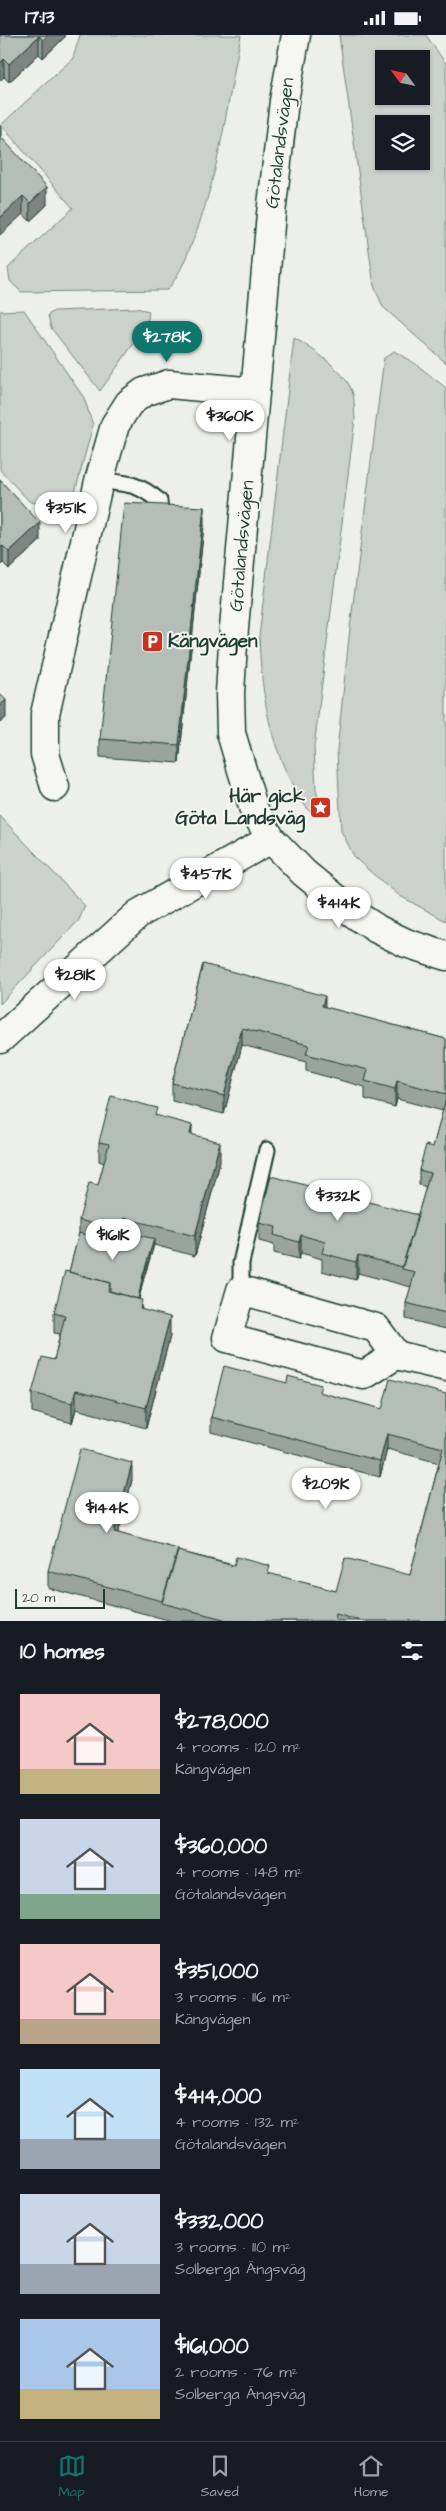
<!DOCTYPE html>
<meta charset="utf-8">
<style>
:root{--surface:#171b24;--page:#242831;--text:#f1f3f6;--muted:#9ea1a6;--line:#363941;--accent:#0f766e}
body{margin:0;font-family:"Architects Daughter",sans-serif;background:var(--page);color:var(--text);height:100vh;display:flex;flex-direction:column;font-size:19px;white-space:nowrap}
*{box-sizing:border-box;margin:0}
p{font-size:16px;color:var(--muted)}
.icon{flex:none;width:28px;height:28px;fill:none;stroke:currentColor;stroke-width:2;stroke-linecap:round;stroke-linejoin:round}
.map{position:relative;height:1586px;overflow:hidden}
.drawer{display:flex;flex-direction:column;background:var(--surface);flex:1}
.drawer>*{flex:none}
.needle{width:32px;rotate:303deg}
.fabs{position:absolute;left:375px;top:15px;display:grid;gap:10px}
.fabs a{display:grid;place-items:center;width:55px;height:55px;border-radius:0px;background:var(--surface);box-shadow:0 1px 4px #0004;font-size:25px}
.scale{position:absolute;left:15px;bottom:12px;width:90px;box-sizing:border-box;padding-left:5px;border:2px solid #1f3d34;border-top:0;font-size:14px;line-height:18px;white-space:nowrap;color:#1f3d34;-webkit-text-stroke:4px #f6f6f2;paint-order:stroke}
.price{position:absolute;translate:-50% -42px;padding:0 11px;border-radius:18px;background:#fff;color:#222;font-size:16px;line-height:32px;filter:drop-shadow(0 1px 2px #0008)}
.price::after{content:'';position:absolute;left:50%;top:30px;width:15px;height:11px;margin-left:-8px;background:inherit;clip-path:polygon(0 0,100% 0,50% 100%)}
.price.active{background:var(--accent);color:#fff}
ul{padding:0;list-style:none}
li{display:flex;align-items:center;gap:15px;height:125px;padding:0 20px}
li span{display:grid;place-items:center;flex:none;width:140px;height:100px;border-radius:0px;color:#555}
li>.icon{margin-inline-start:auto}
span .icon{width:60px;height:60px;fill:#fffc;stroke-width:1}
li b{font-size:21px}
h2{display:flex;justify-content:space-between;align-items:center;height:60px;padding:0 20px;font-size:21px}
.status{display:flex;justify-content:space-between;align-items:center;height:35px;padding:0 25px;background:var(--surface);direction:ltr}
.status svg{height:14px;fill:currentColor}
.tab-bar{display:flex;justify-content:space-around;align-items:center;height:70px;border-top:1px solid var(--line);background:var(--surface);font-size:14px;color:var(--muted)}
.tab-bar a{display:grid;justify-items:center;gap:2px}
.tab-bar .active{color:var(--accent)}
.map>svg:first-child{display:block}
.green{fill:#cbd2cc;stroke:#758880;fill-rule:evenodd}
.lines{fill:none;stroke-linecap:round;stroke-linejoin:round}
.service-casing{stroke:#1f3d34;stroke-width:19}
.minor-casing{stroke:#1f3d34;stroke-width:31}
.service{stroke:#f6f6f2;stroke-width:15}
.minor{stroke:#f6f6f2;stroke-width:28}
.wall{fill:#9ba39e;stroke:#1f3d34}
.shaded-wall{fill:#7e8481;stroke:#1f3d34}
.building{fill:#b4bdb8;stroke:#1f3d34}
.labels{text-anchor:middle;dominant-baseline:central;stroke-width:4;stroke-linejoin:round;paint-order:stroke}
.street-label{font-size:19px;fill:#1f3d34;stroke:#f6f6f2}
.poi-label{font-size:19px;font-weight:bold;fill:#1f3d34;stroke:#f6f6f2;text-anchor:start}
</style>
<div class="status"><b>17:13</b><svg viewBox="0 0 49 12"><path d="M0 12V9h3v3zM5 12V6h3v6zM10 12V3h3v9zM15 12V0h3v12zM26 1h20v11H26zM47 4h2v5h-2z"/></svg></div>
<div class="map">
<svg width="446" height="1586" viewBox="0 0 446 1586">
<rect width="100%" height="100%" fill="#edefea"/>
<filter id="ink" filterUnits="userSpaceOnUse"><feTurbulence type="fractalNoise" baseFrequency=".02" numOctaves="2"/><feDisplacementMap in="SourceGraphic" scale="10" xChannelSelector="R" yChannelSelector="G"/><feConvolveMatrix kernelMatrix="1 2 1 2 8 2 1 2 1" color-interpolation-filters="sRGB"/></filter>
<g filter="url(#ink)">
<!-- green -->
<path class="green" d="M 80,0 L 241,0 C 227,70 219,141 192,208 C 185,225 179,241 167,255 L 21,257 L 10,246 L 8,233 L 73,173 L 1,90 L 73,23 Z
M 339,0 L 426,0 L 446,29 L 446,328 L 383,272 L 374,251 ZM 384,24 L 421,24 L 421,61 L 384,61 ZM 384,89 L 421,89 L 421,126 L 384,126 Z
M 136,273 L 149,276 L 147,290 L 100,356 L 51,293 L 48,280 L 54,276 Z
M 24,275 L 84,363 L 93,390 L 71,472 L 30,467 L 0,435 L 0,276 Z
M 294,303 C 312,313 345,336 352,356 C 355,364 354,376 355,384 L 314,712 L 316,755 L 321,772 L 309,776 C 272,726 261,662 259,602 Z
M 394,316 L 417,330 L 446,353 L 446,886 L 400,861 L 373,839 L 355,823 L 341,796 L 337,715 L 350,593 L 384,323 Z
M 0,781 L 85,871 L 79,885 L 0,969 Z"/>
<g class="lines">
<defs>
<path id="service" d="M 99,446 C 126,448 138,448 159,466 L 161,488
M 241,1255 L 241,1228 L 267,1115"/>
<path id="minor" d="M 296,0 L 284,66 L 271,179 L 234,593 L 230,658 L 231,698 L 254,775 L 271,804 L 304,838 L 353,878 L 377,894 L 406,908 L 446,921
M 55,752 L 45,719 L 45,679 L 99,446 L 115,390 L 129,368 L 144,357 L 169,349 L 255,357
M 0,1004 L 138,879 L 271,804
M 396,1320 L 364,1340 L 227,1303 L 241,1255 L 376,1293 L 396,1320 L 446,1332"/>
</defs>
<!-- service casing -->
<use href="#service" class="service-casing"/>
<!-- minor casing -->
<use href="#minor" class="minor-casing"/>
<!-- service -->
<use href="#service" class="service"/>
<!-- minor -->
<use href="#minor" class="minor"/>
</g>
<!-- wall -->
<path class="wall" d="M 0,0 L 65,0 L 65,2 L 43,23 L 39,19 L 9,47 L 4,42 Z
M 1,102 L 47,170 L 30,186 L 23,179 Z
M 0,445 L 40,506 L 9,534 L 3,528 L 0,531 Z
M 204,490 L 179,728 L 100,722 L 100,704 Z
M 203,929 L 325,972 L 446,1004 L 446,1294 L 406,1284 L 406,1268 L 411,1252 L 358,1238 L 356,1245 L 322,1236 L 322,1224 L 301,1218 L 299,1224 L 274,1218 L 274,1210 L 259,1206 L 259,1188 L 418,1179 L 426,1152 L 419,1150 L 419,1135 L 433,1112 L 443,1076 L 397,1064 L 395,1072 L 365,1064 L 365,1052 L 306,1036 L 306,1027 L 242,1010 L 224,1079 L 172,1066 L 172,1048 Z
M 157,1081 L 192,1100 L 220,1127 L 195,1221 L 154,1210 L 143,1246 L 139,1264 L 142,1274 L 170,1301 L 146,1393 L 76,1374 L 72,1388 L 32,1377 L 32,1358 L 54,1325 L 60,1299 L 54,1298 L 54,1278 L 69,1237 L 79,1198 L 79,1185 L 98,1150 L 104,1128 L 99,1126 L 99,1107 Z
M 321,1358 L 382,1374 L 446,1359 L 446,1586 L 172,1586 L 48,1553 L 48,1536 L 132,1445 L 118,1498 L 178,1516 L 336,1556 L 410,1540 L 439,1428 L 387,1414 L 380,1442 L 211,1397 L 211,1382 Z"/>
<!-- shaded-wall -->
<path class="shaded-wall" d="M 48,0 L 65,0 L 65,2 L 43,23 L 43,5 Z
M 39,1 L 39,19 L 9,47 L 9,29 Z
M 4,24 L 4,42 L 0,46 L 0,29 Z
M 1,90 L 1,108 L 0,109 L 0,91 Z
M 47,152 L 47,170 L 30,186 L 30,168 Z
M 23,161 L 23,179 L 0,200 L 0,183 Z
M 204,472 L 204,490 L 179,728 L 179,710 Z
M 40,488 L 40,506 L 9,534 L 9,517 Z
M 3,511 L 3,528 L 0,531 L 0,513 Z
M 6,665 L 6,683 L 0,688 L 0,671 Z
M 325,961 L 325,979 L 322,971 Z
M 242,993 L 242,1010 L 224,1079 L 224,1061 Z
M 397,1046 L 397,1064 L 395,1072 L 395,1054 Z
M 192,1090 L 192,1110 L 190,1099 Z
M 220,1107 L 220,1127 L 195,1221 L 195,1201 Z
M 124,1183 L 124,1203 L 121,1216 L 121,1196 Z
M 301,1200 L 301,1218 L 299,1224 L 299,1207 Z
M 154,1204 L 154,1210 L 143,1246 L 135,1283 L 135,1276 L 143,1240 Z
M 358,1220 L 358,1238 L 356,1245 L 356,1227 Z
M 170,1282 L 170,1301 L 146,1393 L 146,1373 Z
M 76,1355 L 76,1374 L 72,1388 L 72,1368 Z
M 387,1399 L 387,1414 L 380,1442 L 380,1426 Z
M 132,1428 L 132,1445 L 114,1515 L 114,1497 Z"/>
<!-- building -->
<path class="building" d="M 0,0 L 48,0 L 43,5 L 39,1 L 9,29 L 4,24 L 0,29 Z
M 0,101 L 47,152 L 30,168 L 23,161 L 0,183 Z
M 0,445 L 40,488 L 9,517 L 3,511 L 0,513 Z
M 124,468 L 204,472 L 179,710 L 100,704 Z
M 0,659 L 6,665 L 0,671 Z
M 203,929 L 325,961 L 322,971 L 446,1004 L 446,1059 L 397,1046 L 395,1054 L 365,1046 L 368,1035 L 306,1019 L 309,1010 L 242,993 L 224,1061 L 172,1048 Z
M 111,1061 L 157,1073 L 155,1080 L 192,1090 L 190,1099 L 220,1107 L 195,1201 L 124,1183 L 121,1196 L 79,1185 L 89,1148 L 98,1150 L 109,1109 L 99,1107 Z
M 446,1063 L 446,1278 L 406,1268 L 415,1237 L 402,1234 L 418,1180 L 418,1179 L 430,1138 L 419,1135 L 426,1110 L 433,1112 Z
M 271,1141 L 418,1180 L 402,1232 L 358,1220 L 356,1227 L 322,1218 L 325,1207 L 301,1200 L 299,1207 L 274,1200 L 276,1192 L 259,1188 Z
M 124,1196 L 154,1204 L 143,1240 L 138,1264 L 110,1256 L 110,1248 L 69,1237 L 79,1198 L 121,1209 Z
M 65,1236 L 110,1248 L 108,1256 L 142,1265 L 140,1274 L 170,1282 L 146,1373 L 76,1355 L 72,1368 L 32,1358 L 42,1322 L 54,1325 L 65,1281 L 54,1278 Z
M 224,1331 L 287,1348 L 288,1341 L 321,1350 L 319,1357 L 382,1374 L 390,1344 L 446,1359 L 446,1586 L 361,1586 L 336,1579 L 334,1586 L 231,1586 L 162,1568 L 178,1516 L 234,1531 L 236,1522 L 270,1531 L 268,1538 L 336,1556 L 345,1523 L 410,1540 L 443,1413 L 387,1399 L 380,1426 L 211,1382 Z
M 80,1414 L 132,1428 L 114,1497 L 178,1514 L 162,1566 L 48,1536 Z"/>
</g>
<!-- icons -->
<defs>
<symbol id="parking-square" viewBox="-11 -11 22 22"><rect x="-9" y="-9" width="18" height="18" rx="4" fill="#c8321e" stroke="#f6f6f2"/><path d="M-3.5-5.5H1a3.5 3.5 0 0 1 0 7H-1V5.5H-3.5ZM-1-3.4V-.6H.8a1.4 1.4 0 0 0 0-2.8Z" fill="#fff"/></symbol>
<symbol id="sight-square" viewBox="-11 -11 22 22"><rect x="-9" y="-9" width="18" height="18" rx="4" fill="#c8321e" stroke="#f6f6f2"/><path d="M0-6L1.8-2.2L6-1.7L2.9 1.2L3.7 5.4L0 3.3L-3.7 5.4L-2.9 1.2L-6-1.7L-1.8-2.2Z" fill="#fff"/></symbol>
</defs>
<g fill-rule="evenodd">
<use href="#parking-square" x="140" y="594" width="25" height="25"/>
<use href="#sight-square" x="308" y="760" width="25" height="25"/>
</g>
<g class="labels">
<!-- street labels -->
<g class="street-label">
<text transform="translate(280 108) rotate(-83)">Götalandsvägen</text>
<text transform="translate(242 511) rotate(-85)">Götalandsvägen</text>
</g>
<!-- poi labels -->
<g class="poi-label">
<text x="168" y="606">Kängvägen</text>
<text x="305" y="761" text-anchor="end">Här gick<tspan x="305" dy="22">Göta Landsväg</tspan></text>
</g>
</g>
</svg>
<div class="fabs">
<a><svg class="needle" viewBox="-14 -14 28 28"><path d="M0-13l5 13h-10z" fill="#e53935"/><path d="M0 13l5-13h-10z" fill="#9ea1a6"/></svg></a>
<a><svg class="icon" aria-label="layers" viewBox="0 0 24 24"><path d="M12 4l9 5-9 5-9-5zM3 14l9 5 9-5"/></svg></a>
</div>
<div class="scale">20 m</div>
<b class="price active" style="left:167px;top:328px">$278K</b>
<b class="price" style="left:230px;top:407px">$360K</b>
<b class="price" style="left:66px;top:499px">$351K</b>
<b class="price" style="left:206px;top:865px">$457K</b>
<b class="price" style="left:339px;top:894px">$414K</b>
<b class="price" style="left:75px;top:966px">$281K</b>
<b class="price" style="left:338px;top:1187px">$332K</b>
<b class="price" style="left:113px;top:1226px">$161K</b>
<b class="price" style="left:326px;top:1475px">$209K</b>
<b class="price" style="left:107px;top:1499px">$144K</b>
</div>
<section class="drawer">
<h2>10 homes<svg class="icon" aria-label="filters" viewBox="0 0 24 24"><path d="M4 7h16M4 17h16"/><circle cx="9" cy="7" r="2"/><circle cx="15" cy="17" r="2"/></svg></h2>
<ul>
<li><span style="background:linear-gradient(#f6c9c9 75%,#c2b280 0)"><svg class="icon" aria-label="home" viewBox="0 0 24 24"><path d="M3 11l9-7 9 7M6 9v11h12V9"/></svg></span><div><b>$278,000</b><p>4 rooms · 120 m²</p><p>Kängvägen</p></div></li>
<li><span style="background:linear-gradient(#c9d6e8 75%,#7fa58c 0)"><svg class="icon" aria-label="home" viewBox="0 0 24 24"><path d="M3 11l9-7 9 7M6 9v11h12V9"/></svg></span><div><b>$360,000</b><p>4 rooms · 148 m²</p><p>Götalandsvägen</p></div></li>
<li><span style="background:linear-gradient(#f6c9c9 75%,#b9a48a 0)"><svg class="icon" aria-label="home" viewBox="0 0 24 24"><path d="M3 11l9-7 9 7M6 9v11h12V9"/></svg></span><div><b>$351,000</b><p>3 rooms · 116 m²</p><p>Kängvägen</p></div></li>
<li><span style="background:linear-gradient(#bfe0f5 70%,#9aa5b1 0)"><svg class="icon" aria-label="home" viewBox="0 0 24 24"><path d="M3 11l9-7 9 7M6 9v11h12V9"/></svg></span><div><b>$414,000</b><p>4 rooms · 132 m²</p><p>Götalandsvägen</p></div></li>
<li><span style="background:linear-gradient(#c9d6e8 70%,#9aa5b1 0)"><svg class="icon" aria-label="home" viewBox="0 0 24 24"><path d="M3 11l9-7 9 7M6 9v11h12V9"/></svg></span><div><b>$332,000</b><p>3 rooms · 110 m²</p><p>Solberga Ängsväg</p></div></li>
<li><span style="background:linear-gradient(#a9c7e8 70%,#c2b280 0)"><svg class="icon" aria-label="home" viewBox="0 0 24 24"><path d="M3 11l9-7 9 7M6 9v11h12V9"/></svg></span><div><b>$161,000</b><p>2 rooms · 76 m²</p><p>Solberga Ängsväg</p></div></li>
</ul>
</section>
<nav class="tab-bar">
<a class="active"><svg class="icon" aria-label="map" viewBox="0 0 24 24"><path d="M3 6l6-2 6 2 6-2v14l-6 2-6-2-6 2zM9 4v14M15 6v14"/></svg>Map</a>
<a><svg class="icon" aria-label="saved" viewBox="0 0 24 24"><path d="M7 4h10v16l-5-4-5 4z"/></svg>Saved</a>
<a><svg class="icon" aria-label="home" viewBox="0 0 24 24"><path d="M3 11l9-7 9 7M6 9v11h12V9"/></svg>Home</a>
</nav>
